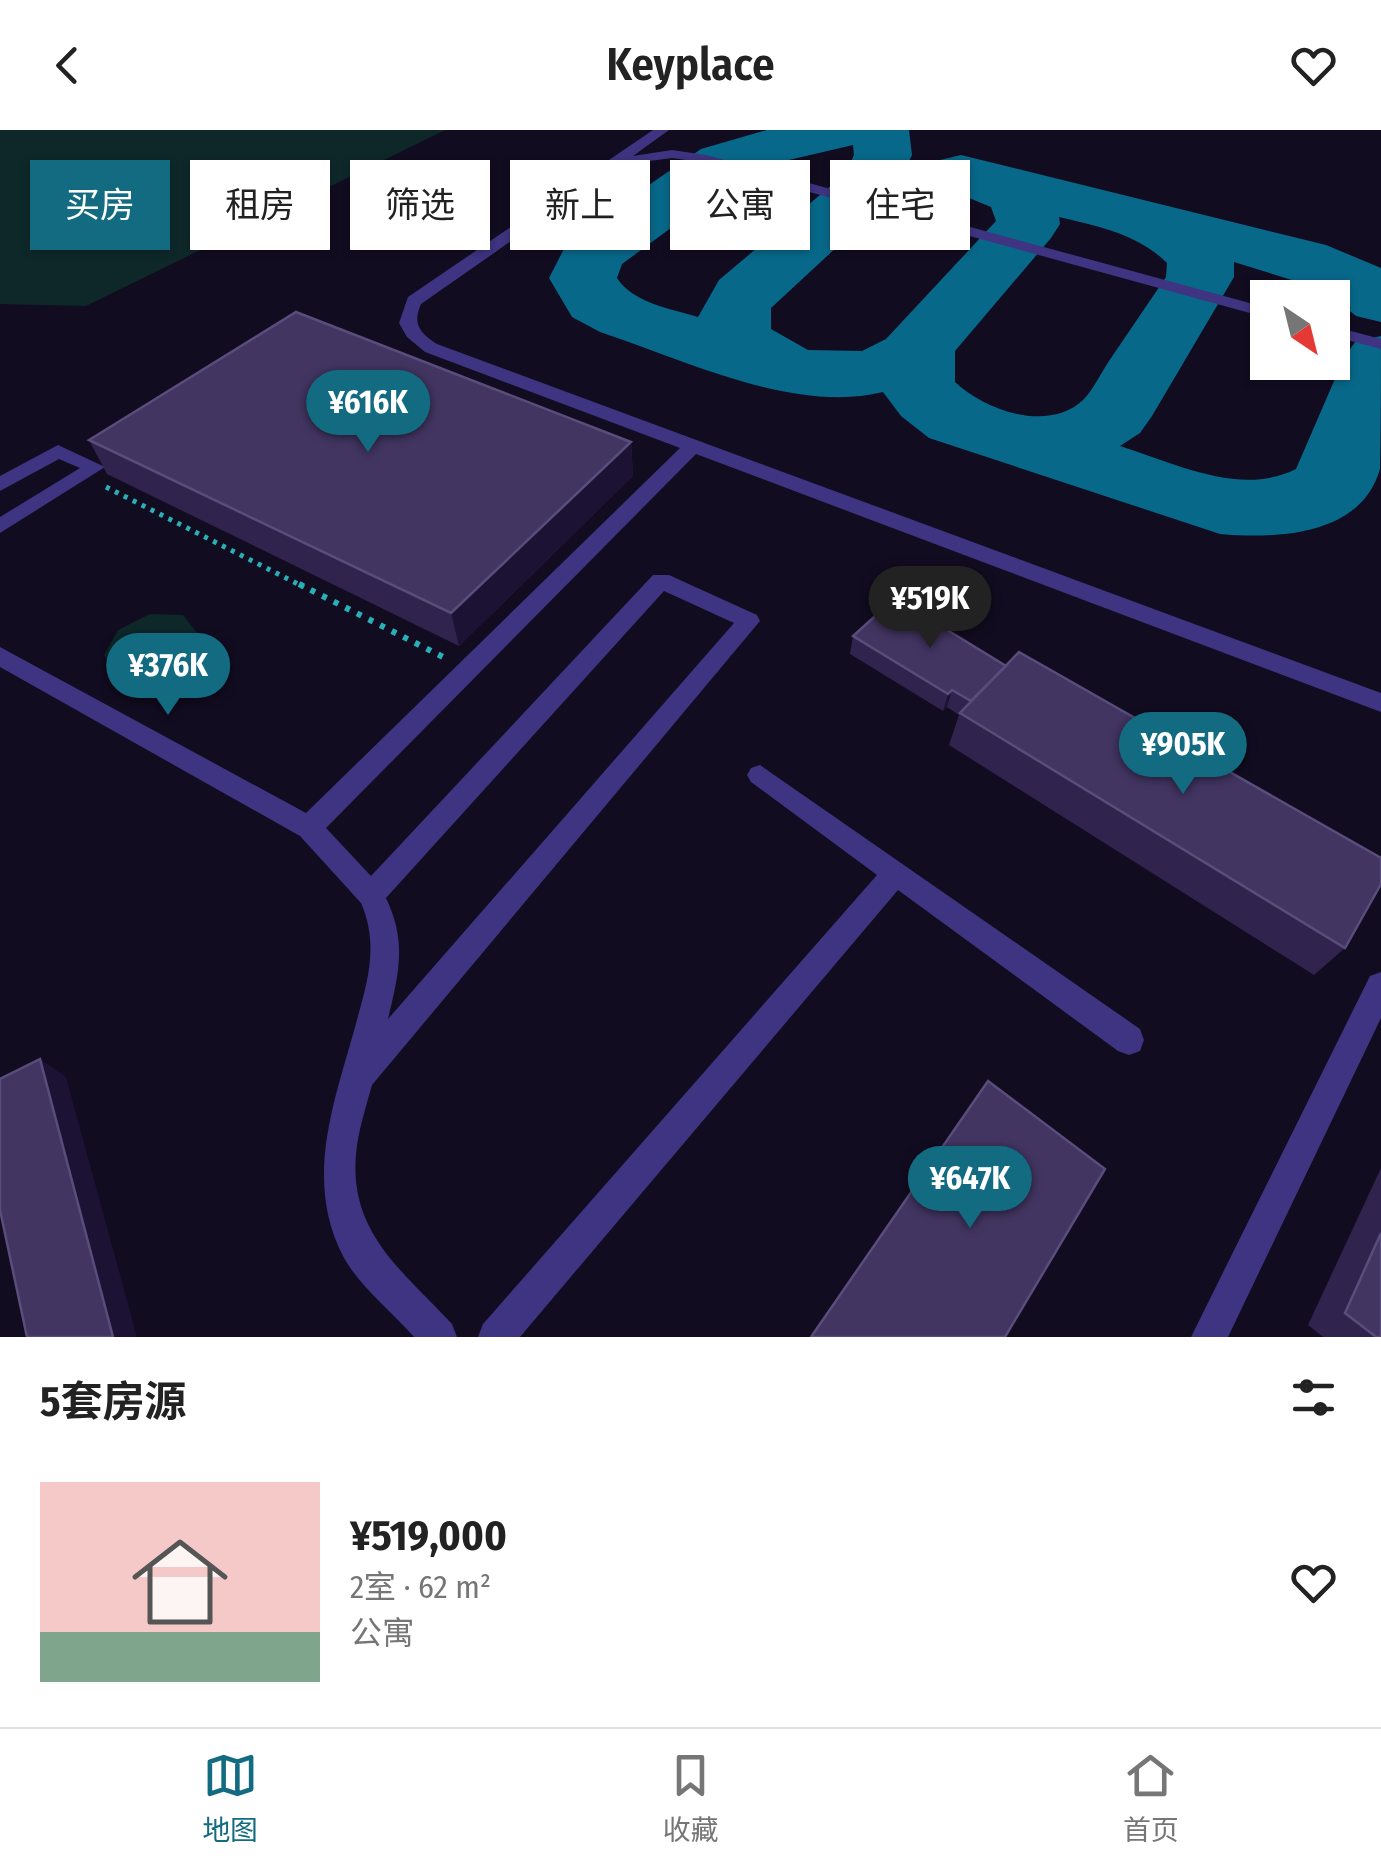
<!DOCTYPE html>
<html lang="zh">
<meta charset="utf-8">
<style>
:root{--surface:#fff;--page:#f2f2f2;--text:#222;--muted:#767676;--line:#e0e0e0;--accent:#136b81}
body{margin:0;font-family:"Fira Sans Condensed","Noto Sans SC",sans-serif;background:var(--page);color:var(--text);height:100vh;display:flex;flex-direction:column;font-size:38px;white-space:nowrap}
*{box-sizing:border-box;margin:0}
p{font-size:32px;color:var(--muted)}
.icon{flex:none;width:55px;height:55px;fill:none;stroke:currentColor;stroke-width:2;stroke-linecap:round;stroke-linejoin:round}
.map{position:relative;height:1207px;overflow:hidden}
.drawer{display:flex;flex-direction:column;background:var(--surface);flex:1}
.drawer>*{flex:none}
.top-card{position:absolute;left:30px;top:30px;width:1322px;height:90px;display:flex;gap:20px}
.needle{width:65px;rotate:145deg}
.controls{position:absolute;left:1250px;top:150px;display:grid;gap:20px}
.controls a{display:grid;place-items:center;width:100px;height:100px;border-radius:0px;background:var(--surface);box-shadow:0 2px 8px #0004;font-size:50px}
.price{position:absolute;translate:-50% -85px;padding:0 22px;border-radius:35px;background:var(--accent);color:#fff;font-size:32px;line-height:65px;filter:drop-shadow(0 2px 5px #0008)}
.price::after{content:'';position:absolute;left:50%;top:60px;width:30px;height:22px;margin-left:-15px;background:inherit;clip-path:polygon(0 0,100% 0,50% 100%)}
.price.current{background:#222;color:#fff}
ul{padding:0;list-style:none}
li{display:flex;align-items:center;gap:30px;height:250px;padding:0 40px}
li+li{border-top:2px solid var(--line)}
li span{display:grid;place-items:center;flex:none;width:280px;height:200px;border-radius:0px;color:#555}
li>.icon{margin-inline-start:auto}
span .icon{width:120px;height:120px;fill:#fffc;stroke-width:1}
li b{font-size:42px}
h2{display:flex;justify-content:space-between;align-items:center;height:120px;padding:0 40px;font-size:42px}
.tag{padding:0 35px;border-radius:0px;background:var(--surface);box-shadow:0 2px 8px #0004;font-size:35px;line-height:90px}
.tag.current{background:var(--accent);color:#fff}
header{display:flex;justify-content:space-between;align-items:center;height:130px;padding:0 40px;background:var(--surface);font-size:45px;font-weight:600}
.tab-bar{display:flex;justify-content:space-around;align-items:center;height:140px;border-top:2px solid var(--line);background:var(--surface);font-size:28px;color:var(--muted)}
.tab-bar a{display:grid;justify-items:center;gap:5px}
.tab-bar .current{color:var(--accent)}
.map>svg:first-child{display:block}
.green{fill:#0e282a}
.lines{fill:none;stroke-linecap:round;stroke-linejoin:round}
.taxiway{fill:#08688a;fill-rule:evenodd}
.path-far1{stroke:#28b0b6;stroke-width:5;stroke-dasharray:4 6;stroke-linecap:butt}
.path{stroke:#28b0b6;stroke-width:6;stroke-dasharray:5 8;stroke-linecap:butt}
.minor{fill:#3e3481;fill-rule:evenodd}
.wall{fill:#30244f}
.shaded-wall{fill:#1c1334}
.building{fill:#423562;stroke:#594d7b;stroke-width:2.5}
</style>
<header><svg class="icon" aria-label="back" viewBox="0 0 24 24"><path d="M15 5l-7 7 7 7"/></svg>Keyplace<svg class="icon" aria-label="heart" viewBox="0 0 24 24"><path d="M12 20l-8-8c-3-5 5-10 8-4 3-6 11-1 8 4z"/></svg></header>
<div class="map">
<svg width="1381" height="1207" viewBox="0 0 1381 1207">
<rect width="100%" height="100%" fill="#110c20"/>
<!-- green -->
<path class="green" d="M 0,0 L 445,0 L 86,176 L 0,174 Z
M 150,484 L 183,485 L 197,503 C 179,542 160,546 119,544 L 104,525 L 118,500 Z"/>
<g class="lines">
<!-- taxiway -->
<path class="taxiway" d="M 767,0 L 909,0 L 912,25 L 893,65 L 771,178 L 771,199 L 808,220 L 862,221 L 886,209 L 996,91 L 991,77 L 940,56 L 931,43 L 940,30 L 961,25 L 1326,115 L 1381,138 L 1381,192 L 1356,186 L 1324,160 L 1234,132 L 1234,147 L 1152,286 L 1140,303 L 1120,316 C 1174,333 1241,367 1296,339 L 1344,228 L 1355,212 L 1381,206 C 1381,241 1381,307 1380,339 C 1361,406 1277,409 1220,404 L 929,308 L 901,286 L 883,262 C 794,284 685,230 600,202 L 572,187 L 549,148 L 568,111 L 701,19 ZM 853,15 L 854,25 L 846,43 L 719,150 L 698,187 C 672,179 633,173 617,148 L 622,134 L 743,45 L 776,33 ZM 1059,87 C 1097,96 1138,104 1167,133 L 1166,147 C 1147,175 1128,203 1109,231 C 1101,243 1093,260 1083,270 C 1048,303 984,280 955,252 L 955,221 L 1051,108 L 1060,94 Z"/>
<!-- path-far1 -->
<path class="path-far1" d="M 106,357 L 304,457"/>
<!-- path -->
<path class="path" d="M 299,454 L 443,527"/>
<!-- minor -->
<path class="minor" d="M 653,0 L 669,0 L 633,26 L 672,20 L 706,25 L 1268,178 L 1268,188 L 700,32 L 672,28 L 620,35 L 421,174 C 412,194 420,203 437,214 L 1381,563 L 1381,582 L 696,324 L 326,698 L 371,746 L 653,445 L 669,445 L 757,485 L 760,491 L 372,955 C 366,977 358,1001 356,1024 C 349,1103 403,1141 452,1194 L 457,1207 L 414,1207 C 392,1182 358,1155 343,1126 C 302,1046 337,966 358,886 C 369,847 378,812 361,773 L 300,706 L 0,537 L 0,517 L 306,683 L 680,318 L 425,222 L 407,207 L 399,193 L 408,167 ZM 664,461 L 734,493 L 388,889 C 399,843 407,812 386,768 Z
M 1332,196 L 1381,209 L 1381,219 L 1332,206 Z
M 58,315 L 105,337 L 0,403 L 0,387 L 80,338 L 59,329 L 0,361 L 0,346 Z
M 760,635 L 1140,899 L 1144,910 L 1140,921 L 1129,925 L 1118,921 L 898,760 L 520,1207 L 478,1207 L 483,1194 L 877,745 L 751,652 L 747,645 L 751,638 Z
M 1381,842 L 1381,888 L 1228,1207 L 1191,1207 L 1370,846 Z"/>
</g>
<!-- wall -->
<path class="wall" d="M 89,310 L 631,312 L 633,346 L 459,516 L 107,344 Z
M 895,468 L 1345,818 L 1314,845 L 949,615 L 959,585 L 947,577 L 943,581 L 850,524 L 853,506 Z
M 1381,1038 L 1381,1207 L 1323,1207 L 1308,1195 Z"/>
<!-- shaded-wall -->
<path class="shaded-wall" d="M 631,312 L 633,346 L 459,516 L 451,483 Z
M 952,560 L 947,577 L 943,581 L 948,564 Z
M 40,929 L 66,947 L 137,1207 L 113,1207 Z"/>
<!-- building -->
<path class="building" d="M 296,182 L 631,312 L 451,483 L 89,310 Z
M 895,468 L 1006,536 L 971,571 L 952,560 L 948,564 L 853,506 Z
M 1019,522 L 1381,728 L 1381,754 L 1345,818 L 960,583 Z
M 40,929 L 113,1207 L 27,1207 L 0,1080 L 0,949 Z
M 988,951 L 1105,1039 L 1005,1207 L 811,1207 Z
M 1381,1103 L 1381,1207 L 1375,1207 L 1375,1206 L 1345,1183 Z"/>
</svg>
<div class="controls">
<a><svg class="needle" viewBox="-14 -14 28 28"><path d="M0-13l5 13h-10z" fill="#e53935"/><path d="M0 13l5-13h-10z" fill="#767676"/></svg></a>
</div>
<b class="price" style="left:368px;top:325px">¥616K</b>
<b class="price current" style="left:930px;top:521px">¥519K</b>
<b class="price" style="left:168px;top:588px">¥376K</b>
<b class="price" style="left:1183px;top:667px">¥905K</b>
<b class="price" style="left:970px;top:1101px">¥647K</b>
<div class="top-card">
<a class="tag current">买房</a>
<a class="tag">租房</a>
<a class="tag">筛选</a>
<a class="tag">新上</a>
<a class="tag">公寓</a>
<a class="tag">住宅</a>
</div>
</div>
<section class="drawer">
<h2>5套房源<svg class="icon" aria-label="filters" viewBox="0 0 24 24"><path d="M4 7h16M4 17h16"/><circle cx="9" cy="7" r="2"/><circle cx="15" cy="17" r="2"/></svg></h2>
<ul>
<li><span style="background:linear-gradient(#f6c9c9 75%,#7fa58c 0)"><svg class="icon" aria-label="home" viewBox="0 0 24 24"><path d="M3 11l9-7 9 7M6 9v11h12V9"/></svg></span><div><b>¥519,000</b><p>2室 · 62 m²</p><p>公寓</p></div><svg class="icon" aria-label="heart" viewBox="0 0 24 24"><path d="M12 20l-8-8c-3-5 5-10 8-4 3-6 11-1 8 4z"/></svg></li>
</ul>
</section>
<nav class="tab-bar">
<a class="current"><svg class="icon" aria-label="map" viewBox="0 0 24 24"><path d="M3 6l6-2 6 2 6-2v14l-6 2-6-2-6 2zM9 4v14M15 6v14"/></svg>地图</a>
<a><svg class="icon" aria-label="saved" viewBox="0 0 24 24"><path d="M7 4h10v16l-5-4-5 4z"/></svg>收藏</a>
<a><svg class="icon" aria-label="home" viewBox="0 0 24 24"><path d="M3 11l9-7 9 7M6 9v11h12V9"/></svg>首页</a>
</nav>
